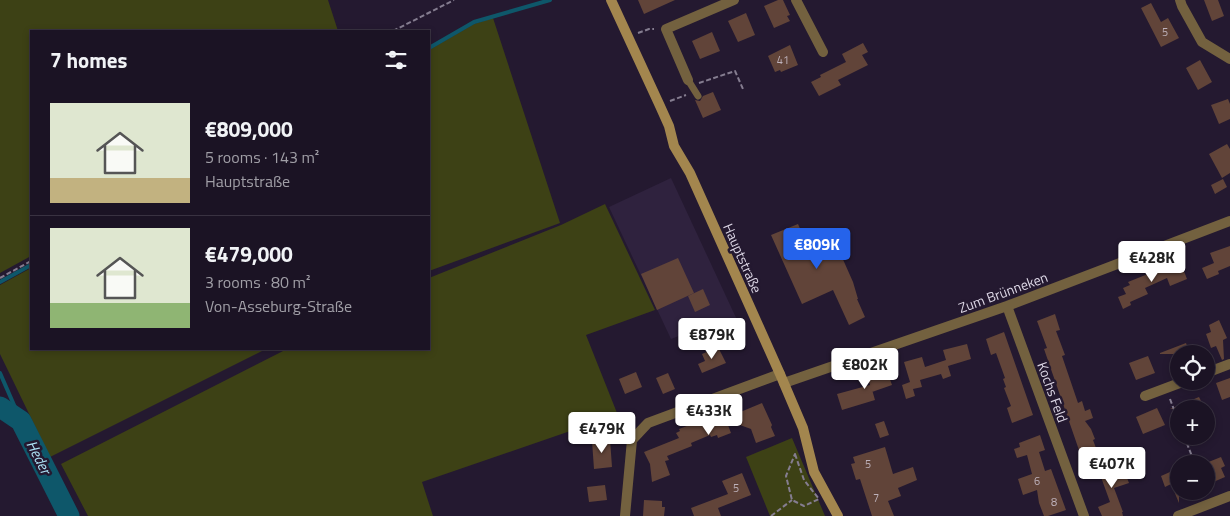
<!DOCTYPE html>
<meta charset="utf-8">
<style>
:root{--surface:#1b1324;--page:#282031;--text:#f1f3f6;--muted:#a09ea6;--line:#393241;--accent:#2563eb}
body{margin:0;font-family:"Titillium Web",sans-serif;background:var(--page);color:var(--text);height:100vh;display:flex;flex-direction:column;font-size:19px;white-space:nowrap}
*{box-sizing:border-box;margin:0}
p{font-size:16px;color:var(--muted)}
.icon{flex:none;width:28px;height:28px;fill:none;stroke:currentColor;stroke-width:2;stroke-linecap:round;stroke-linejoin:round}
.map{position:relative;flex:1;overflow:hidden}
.sheet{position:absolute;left:30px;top:30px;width:400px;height:320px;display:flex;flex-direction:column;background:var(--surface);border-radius:0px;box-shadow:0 2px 8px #0003,0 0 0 1px var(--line)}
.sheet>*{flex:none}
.fabs{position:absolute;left:1170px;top:345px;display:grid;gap:10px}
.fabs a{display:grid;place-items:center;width:45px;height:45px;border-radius:50%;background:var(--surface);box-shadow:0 2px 8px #0003,0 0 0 1px var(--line);font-size:25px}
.price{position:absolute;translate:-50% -42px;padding:0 11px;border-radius:5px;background:#fff;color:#222;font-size:16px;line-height:32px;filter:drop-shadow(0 1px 2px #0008)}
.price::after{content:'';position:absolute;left:50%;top:30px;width:15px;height:11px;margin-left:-8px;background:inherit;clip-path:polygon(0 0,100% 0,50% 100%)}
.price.on{background:var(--accent);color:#fff}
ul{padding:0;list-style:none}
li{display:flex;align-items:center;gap:15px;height:125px;padding:0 20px}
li+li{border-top:1px solid var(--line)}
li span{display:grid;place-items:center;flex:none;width:140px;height:100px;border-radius:0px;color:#555}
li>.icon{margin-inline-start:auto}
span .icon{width:60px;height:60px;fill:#fffc;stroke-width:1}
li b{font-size:21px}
h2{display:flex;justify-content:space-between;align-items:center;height:60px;padding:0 20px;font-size:21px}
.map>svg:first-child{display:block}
.built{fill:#2f223e}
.green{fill:#3d4115}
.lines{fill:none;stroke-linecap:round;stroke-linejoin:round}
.stream{stroke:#0e576a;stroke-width:4}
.river{stroke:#0e576a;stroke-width:21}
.building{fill:#614439}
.path{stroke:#857d90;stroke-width:2;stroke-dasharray:5 2.5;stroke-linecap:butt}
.lane{stroke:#73613f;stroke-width:7}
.street{stroke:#73613f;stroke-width:10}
.secondary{stroke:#a3864e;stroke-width:10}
.labels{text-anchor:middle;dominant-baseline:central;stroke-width:5;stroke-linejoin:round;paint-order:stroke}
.number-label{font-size:11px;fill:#beb2bb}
.street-label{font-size:14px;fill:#ddd7e6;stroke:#241930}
.water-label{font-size:15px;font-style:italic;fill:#ade3f5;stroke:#241930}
</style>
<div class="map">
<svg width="1230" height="516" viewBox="0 0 1230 516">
<rect width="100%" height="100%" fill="#241930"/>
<!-- built -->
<path class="built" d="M 671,178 L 738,322 L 719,330 L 713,323 L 671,339 L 609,207 Z"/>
<!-- green -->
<path class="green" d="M 0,0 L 328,0 L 338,31 L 31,31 L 31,256 L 0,273 Z
M 493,18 L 560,223 L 429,271 L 429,50 L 474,24 Z
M 605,204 L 655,310 L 586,335 L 619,418 L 579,428 L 422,482 L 433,516 L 88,516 L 61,464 L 287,349 L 429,349 L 429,278 L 561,225 Z
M 31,268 L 31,349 L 266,349 L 50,457 L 0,354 L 0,285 Z
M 792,438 L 825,516 L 770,516 L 746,457 Z"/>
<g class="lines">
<!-- stream -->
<path class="stream" d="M 429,48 L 474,22 L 550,0
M 0,282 L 31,265
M 0,373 L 21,421"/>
<!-- river -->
<path class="river" d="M 0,407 L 21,421 L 69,516"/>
</g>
<!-- building -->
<path class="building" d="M 638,0 L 675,0 L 644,14 Z
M 778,0 L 783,0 L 790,15 L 787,16 L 790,21 L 774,28 L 764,6 Z
M 1204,0 L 1218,0 L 1224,16 L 1212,21 Z
M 1151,3 L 1161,22 L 1168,18 L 1179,38 L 1161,47 L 1141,8 Z
M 746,13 L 755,35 L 738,42 L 728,21 Z
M 712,32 L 720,51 L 700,59 L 692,41 Z
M 863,43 L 868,52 L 862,55 L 868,65 L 838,80 L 841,85 L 819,96 L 811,82 L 821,77 L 820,75 L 846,62 L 842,54 Z
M 790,45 L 798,65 L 781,72 L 780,70 L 775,72 L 768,56 Z
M 1200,60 L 1212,82 L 1198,90 L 1186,68 Z
M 713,92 L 721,110 L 703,118 L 695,100 L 700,101 L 703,96 Z
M 1228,99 L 1230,104 L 1230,119 L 1219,124 L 1211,105 Z
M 1227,144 L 1230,149 L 1230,173 L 1222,178 L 1209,154 Z
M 1223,179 L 1227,187 L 1215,194 L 1211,185 Z
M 798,224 L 806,242 L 825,233 L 836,257 L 841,255 L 853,282 L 858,299 L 857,299 L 865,317 L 849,325 L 833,290 L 802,304 L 771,235 Z
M 1230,246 L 1230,266 L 1218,271 L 1219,274 L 1207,279 L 1202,268 L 1214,263 L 1210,253 Z
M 678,258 L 694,293 L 657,310 L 641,274 Z
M 1180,261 L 1187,279 L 1170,286 L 1167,278 L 1145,288 L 1148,294 L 1130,302 L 1131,305 L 1123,309 L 1118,297 L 1126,294 L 1123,288 L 1130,285 L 1128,282 Z
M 703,289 L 710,305 L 695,312 L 688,296 Z
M 1055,314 L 1060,330 L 1056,331 L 1065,355 L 1062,356 L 1078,403 L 1082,401 L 1085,411 L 1090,409 L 1093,418 L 1085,421 L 1091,429 L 1095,439 L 1093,440 L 1096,448 L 1080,453 L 1044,349 L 1047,348 L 1037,321 Z
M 1219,320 L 1227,338 L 1223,340 L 1224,359 L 1222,360 L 1216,346 L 1211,348 L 1206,334 L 1211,332 L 1209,325 Z
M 1004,332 L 1033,415 L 1012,423 L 1007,408 L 1011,406 L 1004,388 L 1006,387 L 1003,379 L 1005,378 L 996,353 L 991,355 L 986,339 Z
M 1186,343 L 1190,354 L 1160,354 L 1160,353 Z
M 967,344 L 971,359 L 948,366 L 951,376 L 943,379 L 941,374 L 920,380 L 922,387 L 913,389 L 915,396 L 906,399 L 902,385 L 910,382 L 904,362 L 922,357 L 925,367 L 946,360 L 943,350 Z
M 718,347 L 726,363 L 702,373 L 698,364 L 705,361 L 702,354 Z
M 1148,356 L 1155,373 L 1136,380 L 1129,363 Z
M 886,368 L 892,385 L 872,392 L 871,386 L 875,400 L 842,410 L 837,394 L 870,385 L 867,374 Z
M 636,372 L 642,387 L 625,394 L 619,379 Z
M 668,373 L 675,389 L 663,394 L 656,378 Z
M 1230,378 L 1230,397 L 1222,400 L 1216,383 Z
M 1199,397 L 1203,405 L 1199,406 L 1200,409 L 1170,409 Z
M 762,403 L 772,425 L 771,427 L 775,436 L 756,443 L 751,429 L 726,420 L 731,433 L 718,438 L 717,435 L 711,437 L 710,435 L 691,443 L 692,446 L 667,456 L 669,460 L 665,461 L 670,475 L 652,482 L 650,464 L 644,452 L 679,438 L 676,433 L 680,431 L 679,429 L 723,412 L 726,418 Z
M 1157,408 L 1165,425 L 1143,434 L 1136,417 Z
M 884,421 L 889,435 L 880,438 L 875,424 Z
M 1040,435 L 1045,450 L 1039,452 L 1045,471 L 1051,469 L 1066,510 L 1048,516 L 1044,516 L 1039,503 L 1037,490 L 1023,495 L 1018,479 L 1032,474 L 1027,455 L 1017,458 L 1014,449 L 1020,447 L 1019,443 Z
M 610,439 L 612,467 L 594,469 L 592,441 Z
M 885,447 L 893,474 L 913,467 L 917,480 L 898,488 L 901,496 L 888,501 L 894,516 L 872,516 L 860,479 L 856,480 L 851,464 L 855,463 L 853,457 Z
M 1221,457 L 1225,466 L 1221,468 L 1225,477 L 1211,483 L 1206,471 L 1206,463 Z
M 1113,461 L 1117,473 L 1124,470 L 1129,483 L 1114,488 L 1123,512 L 1122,512 L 1123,516 L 1102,516 L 1098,507 L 1110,502 L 1097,466 Z
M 1170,472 L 1172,478 L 1179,475 L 1179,503 L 1171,484 L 1165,487 L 1161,476 Z
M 742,473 L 751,495 L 718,508 L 721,516 L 694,516 L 691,508 L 728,494 L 722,481 Z
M 605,485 L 607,500 L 589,502 L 587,487 Z
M 644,500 L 662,501 L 662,507 L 665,507 L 664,516 L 643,516 Z"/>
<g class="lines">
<!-- path -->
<path class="path" d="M 393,31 L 454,0
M 638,33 L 649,29 L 654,29
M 699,83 L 735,71 L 743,89
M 670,101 L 686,95
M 0,278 L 31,261
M 1170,399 L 1179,423
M 1184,436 L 1195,464
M 795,454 L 804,480 L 819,499 L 804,506 L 792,500 L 786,476 Z
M 771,516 L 792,500"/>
<!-- lane -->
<path class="lane" d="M 688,80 L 698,96"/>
<!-- street -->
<path class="street" d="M 796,0 L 823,52
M 1180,0 L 1182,6 L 1202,42 L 1230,59
M 688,80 L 666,29 L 734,0
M 1007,306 L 1084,516
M 1206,373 L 1230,364
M 784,383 L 1007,306 L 1230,221
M 1145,396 L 1185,381
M 625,516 L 632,440 L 648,423 L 780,374
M 1178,516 L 1230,496"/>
<!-- secondary -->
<path class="secondary" d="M 611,0 L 660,106 L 669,126 L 674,146 L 690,173 L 780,374 L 803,428 L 814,472 L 838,516"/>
</g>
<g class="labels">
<!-- number labels -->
<g class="number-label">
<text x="1165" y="32">5</text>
<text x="783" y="60">41</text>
<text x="868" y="464">5</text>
<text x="1037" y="481">6</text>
<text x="736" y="488">5</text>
<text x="876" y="498">7</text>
<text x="1054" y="502">8</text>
</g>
<!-- street labels -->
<g class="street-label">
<text transform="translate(743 258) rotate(66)">Hauptstraße</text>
<text transform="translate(1003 292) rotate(-20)">Zum Brünneken</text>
<text transform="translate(1053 392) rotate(70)">Kochs Feld</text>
</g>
<!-- water labels -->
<g class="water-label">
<text transform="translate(39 457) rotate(63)">Heder</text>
</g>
</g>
</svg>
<div class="fabs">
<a><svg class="icon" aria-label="locate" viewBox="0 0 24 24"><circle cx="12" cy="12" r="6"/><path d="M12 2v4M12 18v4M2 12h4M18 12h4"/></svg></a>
<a>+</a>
<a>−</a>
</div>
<b class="price on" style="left:817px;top:270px">€809K</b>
<b class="price" style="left:1152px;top:283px">€428K</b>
<b class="price" style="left:712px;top:360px">€879K</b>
<b class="price" style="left:865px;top:390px">€802K</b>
<b class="price" style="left:709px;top:436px">€433K</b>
<b class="price" style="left:602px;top:454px">€479K</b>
<b class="price" style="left:1112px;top:489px">€407K</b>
<section class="sheet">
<h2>7 homes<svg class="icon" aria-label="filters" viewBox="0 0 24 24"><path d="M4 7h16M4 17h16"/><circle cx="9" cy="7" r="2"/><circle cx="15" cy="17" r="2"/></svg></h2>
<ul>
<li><span style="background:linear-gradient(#dfe7d0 75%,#c2b280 0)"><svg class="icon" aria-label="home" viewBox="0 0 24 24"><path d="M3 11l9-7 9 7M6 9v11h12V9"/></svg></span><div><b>€809,000</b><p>5 rooms · 143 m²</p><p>Hauptstraße</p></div></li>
<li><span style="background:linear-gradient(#dfe7d0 75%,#8fb573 0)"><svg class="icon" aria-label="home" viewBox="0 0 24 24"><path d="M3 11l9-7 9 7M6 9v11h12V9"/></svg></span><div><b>€479,000</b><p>3 rooms · 80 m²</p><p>Von-Asseburg-Straße</p></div></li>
</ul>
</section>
</div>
